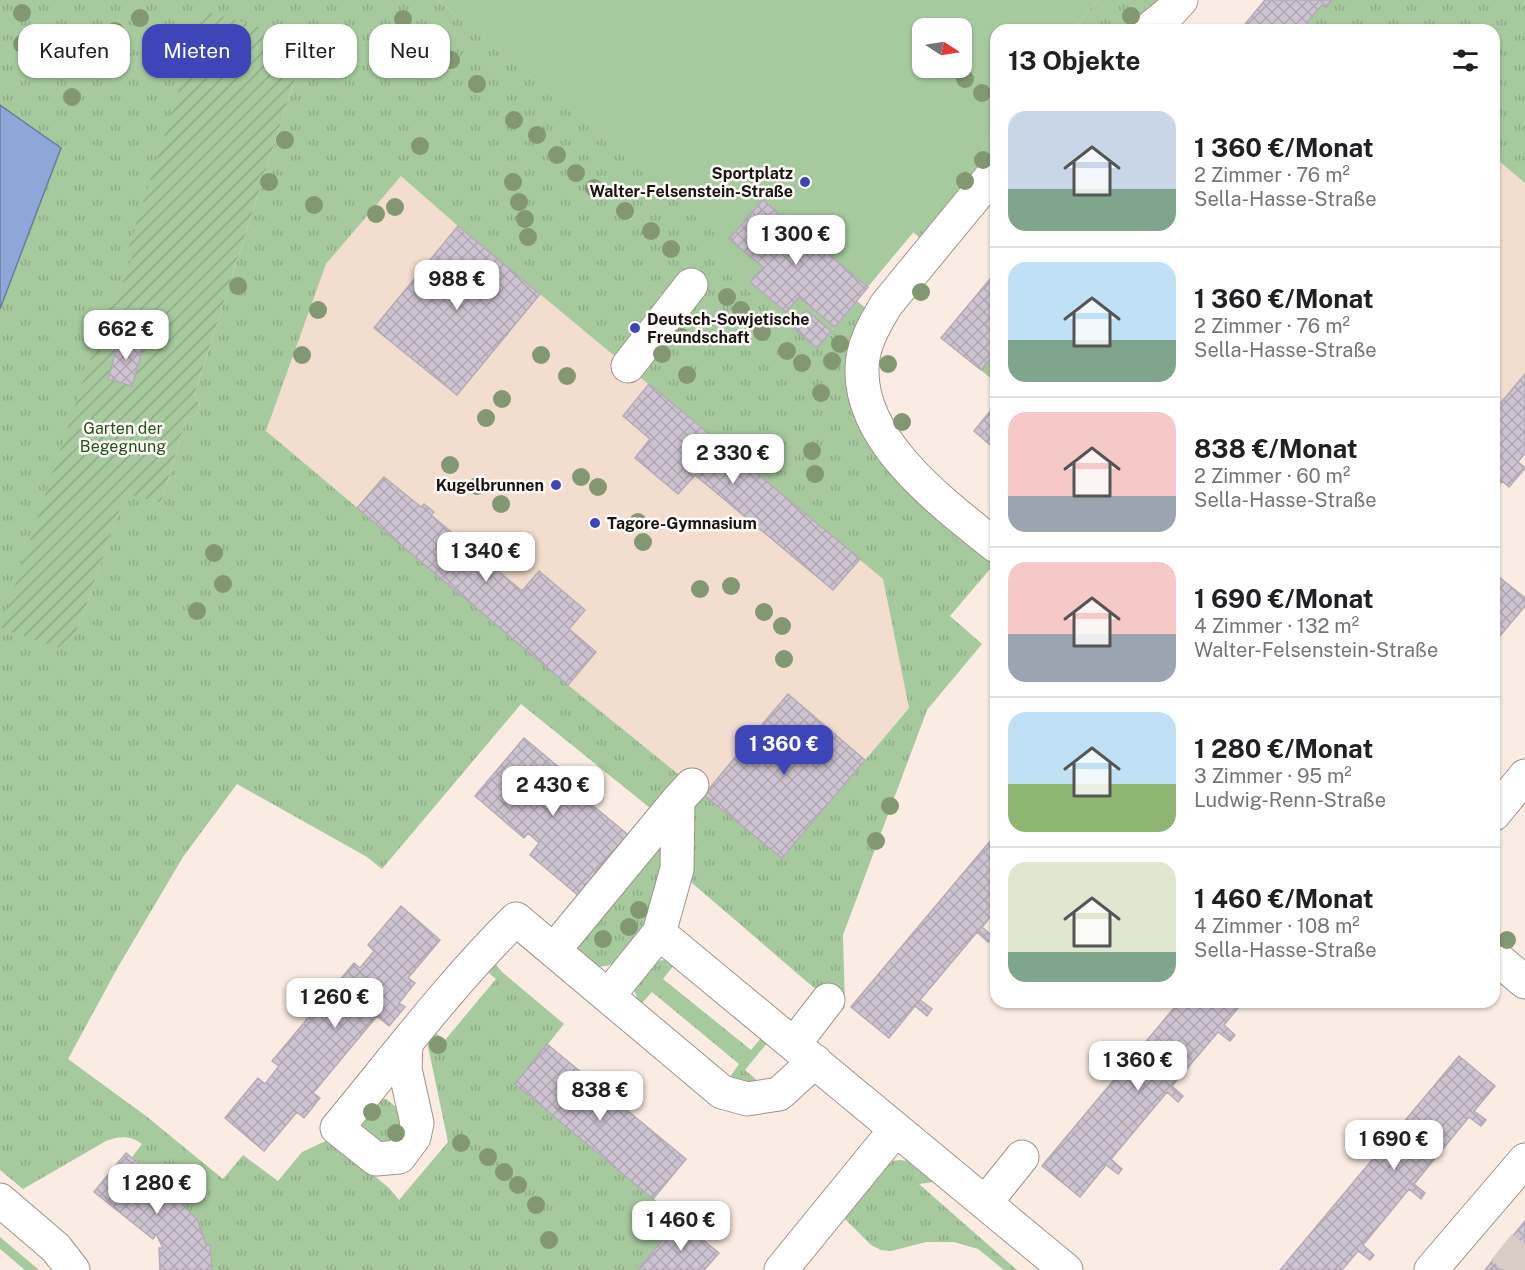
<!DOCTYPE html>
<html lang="de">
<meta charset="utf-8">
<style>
:root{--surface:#fff;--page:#f2f2f2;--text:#202124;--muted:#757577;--line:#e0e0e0;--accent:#3d45b9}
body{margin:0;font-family:"Public Sans",sans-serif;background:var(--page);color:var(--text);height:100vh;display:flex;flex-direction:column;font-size:22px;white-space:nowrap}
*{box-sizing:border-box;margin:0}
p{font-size:20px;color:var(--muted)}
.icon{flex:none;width:33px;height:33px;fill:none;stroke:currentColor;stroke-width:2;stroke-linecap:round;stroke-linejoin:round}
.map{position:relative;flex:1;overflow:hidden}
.side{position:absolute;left:990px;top:24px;width:510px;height:984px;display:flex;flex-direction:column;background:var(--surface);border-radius:18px;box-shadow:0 2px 4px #0004}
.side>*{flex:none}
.guide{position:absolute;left:18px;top:24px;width:570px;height:54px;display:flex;gap:12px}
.needle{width:39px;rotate:102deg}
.tools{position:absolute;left:912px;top:18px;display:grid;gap:12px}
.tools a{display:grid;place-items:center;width:60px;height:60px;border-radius:12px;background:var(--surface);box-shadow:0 2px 4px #0004;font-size:30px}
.price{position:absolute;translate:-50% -51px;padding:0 14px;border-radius:12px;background:#fff;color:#222;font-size:20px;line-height:39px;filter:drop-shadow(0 2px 3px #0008)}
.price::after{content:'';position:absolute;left:50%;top:36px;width:18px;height:14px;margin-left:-9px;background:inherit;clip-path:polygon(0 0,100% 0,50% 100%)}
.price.on{background:var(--accent);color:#fff}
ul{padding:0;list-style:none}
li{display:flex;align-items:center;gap:18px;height:150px;padding:0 18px}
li+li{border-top:2px solid var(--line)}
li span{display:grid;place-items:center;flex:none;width:168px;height:120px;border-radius:18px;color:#555}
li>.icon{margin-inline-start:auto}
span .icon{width:72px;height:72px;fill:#fffc;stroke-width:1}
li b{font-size:26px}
h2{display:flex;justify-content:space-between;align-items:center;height:72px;padding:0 18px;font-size:26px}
.pill{padding:0 21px;border-radius:18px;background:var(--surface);box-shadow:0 2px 4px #0004;font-size:21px;line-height:54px}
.pill.on{background:var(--accent);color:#fff}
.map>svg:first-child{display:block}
.built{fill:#f2ddcf}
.grass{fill:url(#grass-tufts);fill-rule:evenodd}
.garden{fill:url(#garden-furrows)}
.pitch{fill:#a6c99e;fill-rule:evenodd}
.water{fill:#8fa7d8;stroke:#6c7b9c;stroke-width:1.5}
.building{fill:url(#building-cross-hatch);stroke:#b5abb7;stroke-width:1.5}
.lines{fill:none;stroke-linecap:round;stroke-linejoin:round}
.minor-tunnel{stroke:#d8ccc3;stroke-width:33;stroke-dasharray:33 16;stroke-linecap:butt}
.minor-casing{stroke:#a1938a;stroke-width:35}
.minor{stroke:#fff;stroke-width:33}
.tree{fill:#839872}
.poi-dot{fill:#3d45b9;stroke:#fefbf9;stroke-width:2}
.labels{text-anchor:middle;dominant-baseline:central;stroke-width:5;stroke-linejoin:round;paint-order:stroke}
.poi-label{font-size:16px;font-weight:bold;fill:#191411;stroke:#fefbf9;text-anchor:end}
.park-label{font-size:16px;fill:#225316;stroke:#fefbf9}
</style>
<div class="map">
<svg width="1525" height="1270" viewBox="0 0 1525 1270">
<defs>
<pattern id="grass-tufts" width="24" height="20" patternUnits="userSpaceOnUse" patternTransform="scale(1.5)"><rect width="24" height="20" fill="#a6c99e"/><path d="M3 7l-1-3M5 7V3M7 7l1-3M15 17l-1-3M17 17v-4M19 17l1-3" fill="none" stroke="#8eac87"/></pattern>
<pattern id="garden-furrows" width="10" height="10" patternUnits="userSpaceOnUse" patternTransform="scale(1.5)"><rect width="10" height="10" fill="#a6c99e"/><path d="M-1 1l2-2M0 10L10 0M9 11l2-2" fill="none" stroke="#8eac87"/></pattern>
<pattern id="building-cross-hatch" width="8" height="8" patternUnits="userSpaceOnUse" patternTransform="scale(1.5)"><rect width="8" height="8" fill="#cec3d0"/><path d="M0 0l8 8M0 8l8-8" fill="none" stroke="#b0a7b2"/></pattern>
</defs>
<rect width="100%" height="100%" fill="#faece2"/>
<!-- built -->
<path class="built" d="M 1494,157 L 1525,183 L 1525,453 L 1518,462 L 1525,468 L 1509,487 L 1502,481 L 1494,491 Z
M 401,175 L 458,226 L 883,579 L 909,707 L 782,858 L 568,685 L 266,431 L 326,264 Z"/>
<!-- grass -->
<path class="grass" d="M 0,0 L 438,0 L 716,233 L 702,251 L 817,348 L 857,301 L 867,309 C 844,358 838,365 858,418 L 996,562 L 950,616 L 982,644 L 927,710 L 843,935 L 845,1007 L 841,1011 L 685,877 L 688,797 L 704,795 L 782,858 L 909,708 L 883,579 L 458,226 L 401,176 L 326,264 L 266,431 L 568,685 L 683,778 L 655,812 L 521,704 L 382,869 L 367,857 L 237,784 L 183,857 L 118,967 L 68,1059 L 146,1116 L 223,1179 L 243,1155 L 278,1181 L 302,1152 L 330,1139 L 389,1188 L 399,1200 L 448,1142 L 425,1032 L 429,1028 L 445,1040 L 496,979 L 482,967 L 490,957 L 502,972 L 564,1024 L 516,1084 L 679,1220 L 638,1270 L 212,1270 L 210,1246 L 206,1245 L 198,1221 L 182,1204 L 184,1200 L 132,1157 L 142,1144 C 131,1135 119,1136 106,1141 L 23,1189 L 0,1170 L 0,309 L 61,148 L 0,105 ZM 204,12 L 307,41 L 194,396 L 200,404 L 197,414 L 186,419 L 161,503 L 125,492 L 88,601 L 68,650 L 108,307 L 116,302 L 133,257 Z
M 1098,0 L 1166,0 L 1134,30 L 1073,30 Z
M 1332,0 L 1525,0 L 1525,183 L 1494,157 L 1494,30 L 1307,30 L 1310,26 L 1306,23 L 1322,5 L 1326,8 Z
M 996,133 L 996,153 L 923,241 L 913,232 Z
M 996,352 L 996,383 L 981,370 Z
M 667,829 L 654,918 L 620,960 L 610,965 L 599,967 L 590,964 L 568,946 Z
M 665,960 L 675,964 L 663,979 L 751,1050 L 762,1037 L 768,1042 L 745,1070 L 758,1081 L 755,1085 L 737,1081 L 730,1077 L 739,1064 L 652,992 L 640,1005 L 634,990 L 653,961 Z
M 373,1098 L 386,1099 L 404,1113 L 393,1149 L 359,1131 L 356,1116 Z
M 900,1160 L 916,1162 L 940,1181 L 919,1184 L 1017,1270 L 1004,1270 L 978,1249 L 954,1242 L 926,1242 L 891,1251 L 881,1250 L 871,1245 L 843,1217 L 887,1165 L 892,1161 Z
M 0,1237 L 39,1270 L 25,1270 L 0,1249 Z"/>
<!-- garden -->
<path class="garden" d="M 204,11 L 307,41 L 194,396 L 200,404 L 197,414 L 186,419 L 161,503 L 125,493 L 88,601 L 68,651 L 1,628 L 108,306 L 116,302 L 132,257 L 128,250 Z"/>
<!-- pitch -->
<path class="pitch" d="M 438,0 L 1098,0 L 1073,30 L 996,30 L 996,133 L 817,348 L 701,251 L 715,233 ZM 922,28 L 962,28 L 962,68 L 922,68 Z"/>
<!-- water -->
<path class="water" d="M 0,105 L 61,148 L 0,309 Z"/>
<!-- building -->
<path class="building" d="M 1265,0 L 1332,0 L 1326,8 L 1322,5 L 1306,23 L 1310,26 L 1307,30 L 1240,30 Z
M 763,200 L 868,287 L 835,327 L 799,297 L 786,312 L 750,282 L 763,267 L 729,239 Z
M 458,226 L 540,294 L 457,395 L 374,328 Z
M 990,279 L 995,283 L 996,281 L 996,352 L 981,370 L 941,338 Z
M 806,310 L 831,331 L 817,348 L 792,327 Z
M 120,336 L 144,344 L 132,386 L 108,379 Z
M 1525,374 L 1525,453 L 1518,462 L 1525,468 L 1509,487 L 1502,481 L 1494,491 L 1494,411 Z
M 649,384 L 860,559 L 833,590 L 695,475 L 678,494 L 635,458 L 650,439 L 623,416 Z
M 996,404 L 996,450 L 974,431 Z
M 384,477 L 421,507 L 424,504 L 434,512 L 431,515 L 522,591 L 539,571 L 585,610 L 569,629 L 596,652 L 568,685 L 357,508 Z
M 1494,573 L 1525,598 L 1525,606 L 1494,643 Z
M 788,694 L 865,760 L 782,858 L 704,795 L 742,749 L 738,745 L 745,736 L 749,740 Z
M 524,738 L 573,779 L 565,790 L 576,799 L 581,796 L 631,837 L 610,863 L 606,859 L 597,870 L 600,874 L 580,897 L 530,855 L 539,843 L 528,833 L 524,838 L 475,796 Z
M 996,834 L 996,910 L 982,927 L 993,937 L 988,942 L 977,932 L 920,1000 L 932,1009 L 927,1016 L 915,1006 L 889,1038 L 851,1007 Z
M 401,906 L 440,940 L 408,978 L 415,983 L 399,1003 L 405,1007 L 389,1026 L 377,1016 L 313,1093 L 320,1098 L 304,1118 L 297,1112 L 264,1151 L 225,1118 L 258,1078 L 265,1084 L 279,1066 L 272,1061 L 354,963 L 360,968 L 374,951 L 368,945 Z
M 1179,1002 L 1243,1002 L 1224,1025 L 1235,1035 L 1230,1041 L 1218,1032 L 1172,1086 L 1183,1096 L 1178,1102 L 1167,1092 L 1111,1159 L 1122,1169 L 1118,1174 L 1106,1165 L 1080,1197 L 1042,1166 Z
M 547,1044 L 686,1159 L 653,1199 L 515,1084 Z
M 1459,1056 L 1495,1086 L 1474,1111 L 1486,1120 L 1481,1126 L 1469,1117 L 1414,1184 L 1425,1193 L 1421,1199 L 1409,1189 L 1363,1245 L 1374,1255 L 1370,1260 L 1358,1251 L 1342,1270 L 1280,1270 Z
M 126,1153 L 184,1200 L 182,1204 L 198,1221 L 206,1245 L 210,1245 L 212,1270 L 160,1270 L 159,1248 L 163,1248 L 156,1234 L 153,1239 L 94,1192 Z
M 679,1220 L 719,1253 L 704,1270 L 638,1270 Z
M 1525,1221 L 1525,1270 L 1485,1270 Z"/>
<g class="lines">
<!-- minor-tunnel -->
<path class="minor-tunnel" d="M 1504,1270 L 1525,1244"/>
<defs>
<path id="minor" d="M 1148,30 L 1169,13 L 1181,0
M 996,171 L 886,305 C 874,325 862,346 862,369 C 860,443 944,504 996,546
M 628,366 L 691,285
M 1494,814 L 1525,776
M 659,933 L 1066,1270
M 554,950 L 678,800
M 1494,956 L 1525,982
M 608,996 L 659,933 L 677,869 L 678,800 L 692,785
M 794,1044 L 828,1000
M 406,1045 L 405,1069 L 417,1123 L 414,1137 L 399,1157 L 376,1159 L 337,1128 C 395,1058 451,983 516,919 L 722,1092 L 747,1099 L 779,1094 L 815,1061
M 0,1200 L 56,1248 L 73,1270
M 985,1203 L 1022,1157
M 781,1270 L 896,1129
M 1431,1270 L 1525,1160"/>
</defs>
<!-- minor casing -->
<use href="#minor" class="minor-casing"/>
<!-- minor -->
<use href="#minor" class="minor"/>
</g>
<!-- trees -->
<g class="tree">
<circle cx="22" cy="13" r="9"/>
<circle cx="1131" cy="16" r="9"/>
<circle cx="140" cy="18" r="9"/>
<circle cx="403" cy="19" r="9"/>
<circle cx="115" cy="31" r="9"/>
<circle cx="428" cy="35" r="9"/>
<circle cx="22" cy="44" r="9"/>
<circle cx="112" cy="59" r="9"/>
<circle cx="451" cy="60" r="9"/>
<circle cx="79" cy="63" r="9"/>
<circle cx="965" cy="79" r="9"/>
<circle cx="477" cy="84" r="9"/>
<circle cx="982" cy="93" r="9"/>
<circle cx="72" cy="97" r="9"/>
<circle cx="514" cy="120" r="9"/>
<circle cx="537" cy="135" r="9"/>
<circle cx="285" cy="140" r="9"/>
<circle cx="420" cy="146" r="9"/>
<circle cx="557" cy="155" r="9"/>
<circle cx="983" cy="160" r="9"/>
<circle cx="576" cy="173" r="9"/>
<circle cx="965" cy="181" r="9"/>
<circle cx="269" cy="182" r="9"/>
<circle cx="513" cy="182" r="9"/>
<circle cx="594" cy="188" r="9"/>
<circle cx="519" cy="202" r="9"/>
<circle cx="314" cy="205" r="9"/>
<circle cx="395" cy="207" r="9"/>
<circle cx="625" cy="211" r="9"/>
<circle cx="376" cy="214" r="9"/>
<circle cx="525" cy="219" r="9"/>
<circle cx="651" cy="231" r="9"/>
<circle cx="528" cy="237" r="9"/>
<circle cx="671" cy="249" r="9"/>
<circle cx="238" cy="286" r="9"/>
<circle cx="921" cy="292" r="9"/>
<circle cx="727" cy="297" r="9"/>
<circle cx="318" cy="310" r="9"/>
<circle cx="741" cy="310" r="9"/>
<circle cx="762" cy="332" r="9"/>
<circle cx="681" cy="337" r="9"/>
<circle cx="840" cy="344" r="9"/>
<circle cx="787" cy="351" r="9"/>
<circle cx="662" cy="354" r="9"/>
<circle cx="302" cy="355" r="9"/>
<circle cx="541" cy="355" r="9"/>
<circle cx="832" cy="361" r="9"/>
<circle cx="802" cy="363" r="9"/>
<circle cx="888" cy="364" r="9"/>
<circle cx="687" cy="375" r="9"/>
<circle cx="567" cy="376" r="9"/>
<circle cx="821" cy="393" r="9"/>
<circle cx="502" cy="399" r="9"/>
<circle cx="486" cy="418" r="9"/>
<circle cx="902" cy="422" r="9"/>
<circle cx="812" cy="451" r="9"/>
<circle cx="450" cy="465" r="9"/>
<circle cx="815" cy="474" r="9"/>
<circle cx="581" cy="477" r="9"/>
<circle cx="477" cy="486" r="9"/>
<circle cx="598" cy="487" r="9"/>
<circle cx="501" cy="504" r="9"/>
<circle cx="638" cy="522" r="9"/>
<circle cx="643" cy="542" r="9"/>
<circle cx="214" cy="553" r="9"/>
<circle cx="223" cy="584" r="9"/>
<circle cx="731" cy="586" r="9"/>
<circle cx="700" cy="589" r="9"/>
<circle cx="197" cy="611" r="9"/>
<circle cx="764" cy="612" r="9"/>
<circle cx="782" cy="626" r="9"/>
<circle cx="784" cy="659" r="9"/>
<circle cx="890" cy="806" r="9"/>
<circle cx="876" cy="841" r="9"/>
<circle cx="639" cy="910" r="9"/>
<circle cx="629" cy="927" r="9"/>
<circle cx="603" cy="939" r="9"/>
<circle cx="1507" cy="940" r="9"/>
<circle cx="438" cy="1045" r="9"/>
<circle cx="372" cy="1112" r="9"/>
<circle cx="396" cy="1133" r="9"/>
<circle cx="461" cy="1143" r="9"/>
<circle cx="488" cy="1157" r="9"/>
<circle cx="504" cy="1172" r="9"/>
<circle cx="518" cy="1185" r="9"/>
<circle cx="536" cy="1205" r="9"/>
<circle cx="549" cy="1240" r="9"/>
</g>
<!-- markers -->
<g class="poi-dot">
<circle cx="805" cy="182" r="6"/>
<circle cx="635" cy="328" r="6"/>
<circle cx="556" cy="485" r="6"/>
<circle cx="595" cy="523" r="6"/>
</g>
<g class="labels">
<!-- poi labels -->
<g class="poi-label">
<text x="793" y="173">Sportplatz<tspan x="793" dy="18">Walter-Felsenstein-Straße</tspan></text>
<text x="647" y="319" text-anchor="start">Deutsch-Sowjetische<tspan x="647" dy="18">Freundschaft</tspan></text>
<text x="544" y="485">Kugelbrunnen</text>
<text x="607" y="523" text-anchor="start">Tagore-Gymnasium</text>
</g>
<!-- park labels -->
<g class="park-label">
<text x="123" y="428">Garten der<tspan x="123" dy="18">Begegnung</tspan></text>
</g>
</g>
</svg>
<div class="tools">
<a><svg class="needle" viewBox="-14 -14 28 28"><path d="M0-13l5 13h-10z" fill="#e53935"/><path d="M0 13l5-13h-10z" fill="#757577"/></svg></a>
</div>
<b class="price" style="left:796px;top:266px">1 300 €</b>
<b class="price" style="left:457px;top:311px">988 €</b>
<b class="price" style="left:126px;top:361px">662 €</b>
<b class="price" style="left:733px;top:485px">2 330 €</b>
<b class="price" style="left:486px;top:583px">1 340 €</b>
<b class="price on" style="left:784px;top:776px">1 360 €</b>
<b class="price" style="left:553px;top:817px">2 430 €</b>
<b class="price" style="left:335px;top:1029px">1 260 €</b>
<b class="price" style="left:1138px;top:1092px">1 360 €</b>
<b class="price" style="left:600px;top:1122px">838 €</b>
<b class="price" style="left:1394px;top:1171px">1 690 €</b>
<b class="price" style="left:157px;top:1215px">1 280 €</b>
<b class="price" style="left:681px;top:1252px">1 460 €</b>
<div class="guide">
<a class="pill">Kaufen</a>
<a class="pill on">Mieten</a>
<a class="pill">Filter</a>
<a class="pill">Neu</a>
</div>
<section class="side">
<h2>13 Objekte<svg class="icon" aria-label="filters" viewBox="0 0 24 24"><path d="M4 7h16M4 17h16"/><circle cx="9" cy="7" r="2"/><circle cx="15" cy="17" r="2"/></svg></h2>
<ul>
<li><span style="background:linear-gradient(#c9d6e8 65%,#7fa58c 0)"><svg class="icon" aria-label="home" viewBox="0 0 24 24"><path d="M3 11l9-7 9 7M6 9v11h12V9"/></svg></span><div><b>1 360 €/Monat</b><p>2 Zimmer · 76 m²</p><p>Sella-Hasse-Straße</p></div></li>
<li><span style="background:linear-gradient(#bfe0f5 65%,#7fa58c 0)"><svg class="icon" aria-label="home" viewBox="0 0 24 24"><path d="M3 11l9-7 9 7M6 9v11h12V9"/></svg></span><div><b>1 360 €/Monat</b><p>2 Zimmer · 76 m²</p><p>Sella-Hasse-Straße</p></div></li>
<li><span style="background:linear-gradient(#f6c9c9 70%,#9aa5b1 0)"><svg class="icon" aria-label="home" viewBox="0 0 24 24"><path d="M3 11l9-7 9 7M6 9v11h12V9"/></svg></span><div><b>838 €/Monat</b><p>2 Zimmer · 60 m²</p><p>Sella-Hasse-Straße</p></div></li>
<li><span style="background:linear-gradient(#f6c9c9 60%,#9aa5b1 0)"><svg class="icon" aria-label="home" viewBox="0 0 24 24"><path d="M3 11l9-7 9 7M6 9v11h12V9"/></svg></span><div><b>1 690 €/Monat</b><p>4 Zimmer · 132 m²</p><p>Walter-Felsenstein-Straße</p></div></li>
<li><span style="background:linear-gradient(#bfe0f5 60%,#8fb573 0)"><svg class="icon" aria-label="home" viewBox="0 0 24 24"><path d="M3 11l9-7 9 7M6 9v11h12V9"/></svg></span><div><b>1 280 €/Monat</b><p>3 Zimmer · 95 m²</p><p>Ludwig-Renn-Straße</p></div></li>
<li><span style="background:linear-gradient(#dfe7d0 75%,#7fa58c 0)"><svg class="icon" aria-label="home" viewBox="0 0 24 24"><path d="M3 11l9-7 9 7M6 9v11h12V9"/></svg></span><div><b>1 460 €/Monat</b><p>4 Zimmer · 108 m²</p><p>Sella-Hasse-Straße</p></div></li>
</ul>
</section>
</div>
